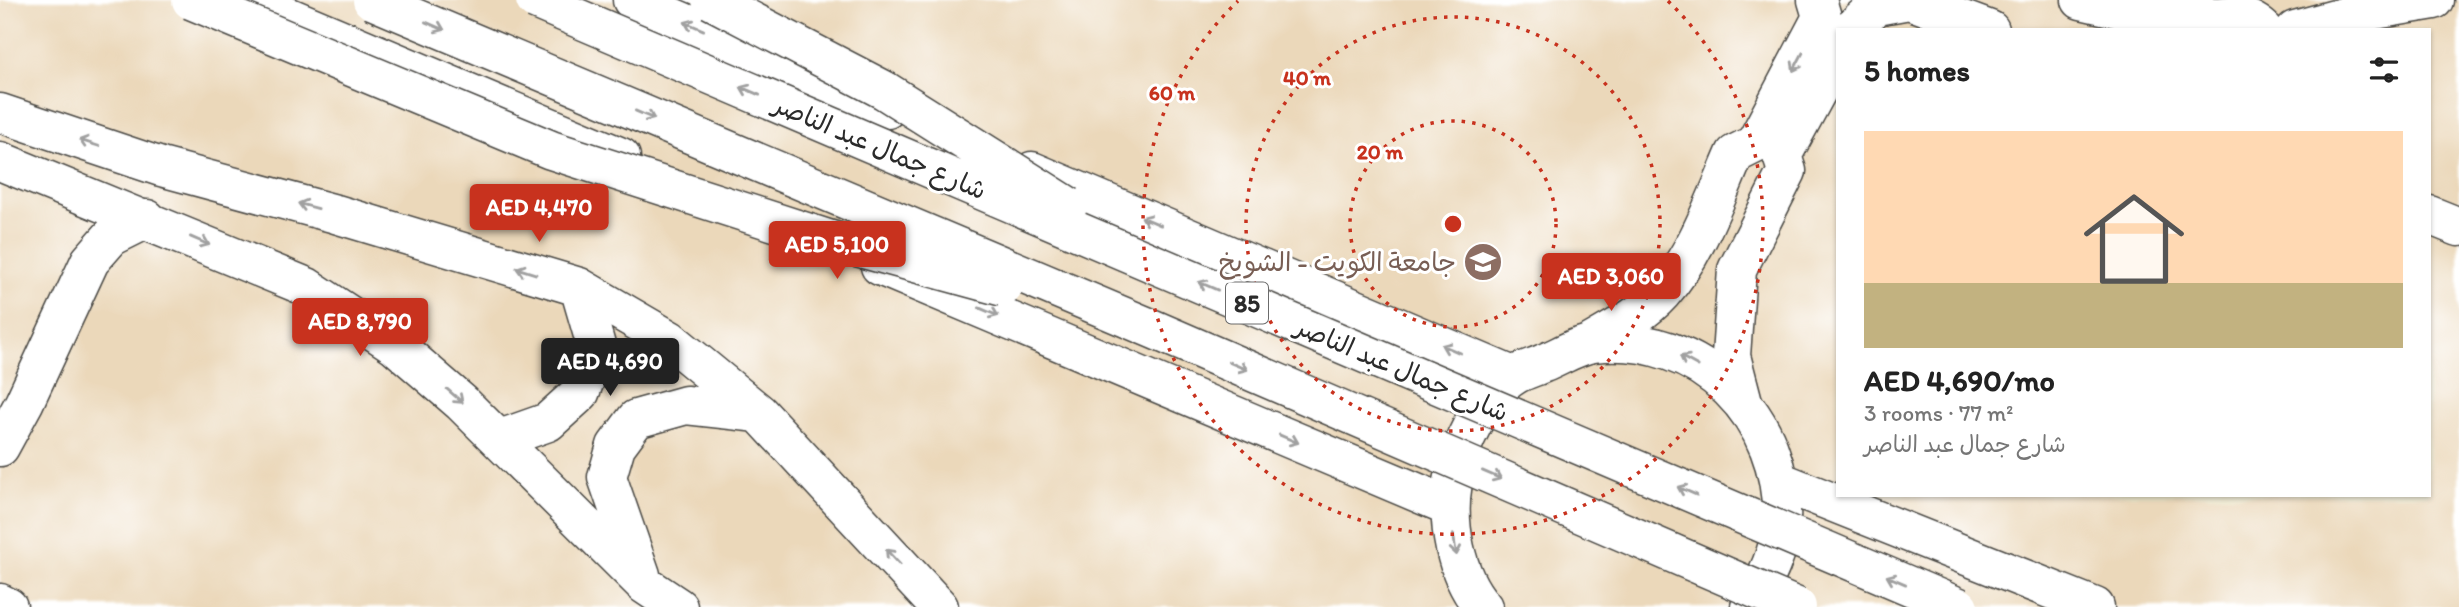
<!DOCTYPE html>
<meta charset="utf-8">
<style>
:root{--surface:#fff;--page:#f6f6f6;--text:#222;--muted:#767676;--accent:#c8321e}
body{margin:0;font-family:Itim,"Playpen Sans Arabic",sans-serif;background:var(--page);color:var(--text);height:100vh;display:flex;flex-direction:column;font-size:26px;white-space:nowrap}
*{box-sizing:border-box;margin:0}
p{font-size:23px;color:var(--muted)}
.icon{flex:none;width:38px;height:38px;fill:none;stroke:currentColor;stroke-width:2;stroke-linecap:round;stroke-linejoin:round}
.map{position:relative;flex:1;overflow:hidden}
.sheet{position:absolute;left:1836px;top:28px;width:595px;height:469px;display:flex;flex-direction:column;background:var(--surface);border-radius:0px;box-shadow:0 2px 5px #0004}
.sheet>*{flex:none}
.price{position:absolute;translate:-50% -60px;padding:0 16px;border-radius:7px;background:var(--accent);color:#fff;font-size:23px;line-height:46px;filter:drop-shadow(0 2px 4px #0008)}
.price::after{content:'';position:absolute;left:50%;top:42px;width:21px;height:16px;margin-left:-10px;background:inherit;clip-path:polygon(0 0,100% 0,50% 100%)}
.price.current{background:#222;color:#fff}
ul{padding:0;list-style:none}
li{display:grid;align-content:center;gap:14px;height:371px;padding:0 28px}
li span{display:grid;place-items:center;height:217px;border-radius:0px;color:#555}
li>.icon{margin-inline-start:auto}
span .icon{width:126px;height:126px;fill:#fffc;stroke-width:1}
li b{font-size:30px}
h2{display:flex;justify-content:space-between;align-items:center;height:84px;padding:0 28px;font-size:30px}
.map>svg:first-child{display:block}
.built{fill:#ebd8ba;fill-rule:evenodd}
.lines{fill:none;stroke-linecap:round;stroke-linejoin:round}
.minor-casing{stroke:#484743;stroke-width:41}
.major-casing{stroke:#484743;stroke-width:41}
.minor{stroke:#fff;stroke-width:38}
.major{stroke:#fff;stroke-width:38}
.highway-bridge-casing{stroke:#484743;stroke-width:41;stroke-linecap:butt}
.highway-bridge{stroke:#fff;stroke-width:38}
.oneway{stroke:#a0a0a0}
.ring{fill:none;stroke:#c8321e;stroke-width:3.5;stroke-dasharray:3.5 7}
.labels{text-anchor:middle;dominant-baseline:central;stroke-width:6;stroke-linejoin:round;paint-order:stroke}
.shield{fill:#fff;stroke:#6b6b6b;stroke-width:2}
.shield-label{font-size:24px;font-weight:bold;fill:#2b2b2b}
.street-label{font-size:26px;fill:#2b2b2b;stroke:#fff}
.education-label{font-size:26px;fill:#785e54;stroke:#fff;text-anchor:end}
.centre{fill:#c8321e;stroke:#fff;stroke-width:3.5}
.ring-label{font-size:21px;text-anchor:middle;font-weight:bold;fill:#c8321e;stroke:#fff;stroke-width:6;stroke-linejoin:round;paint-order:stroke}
</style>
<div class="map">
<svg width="2459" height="607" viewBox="0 0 2459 607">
<rect width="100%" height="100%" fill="#fff"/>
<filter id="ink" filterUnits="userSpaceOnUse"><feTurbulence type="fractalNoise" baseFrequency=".0143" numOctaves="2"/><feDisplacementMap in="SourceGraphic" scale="14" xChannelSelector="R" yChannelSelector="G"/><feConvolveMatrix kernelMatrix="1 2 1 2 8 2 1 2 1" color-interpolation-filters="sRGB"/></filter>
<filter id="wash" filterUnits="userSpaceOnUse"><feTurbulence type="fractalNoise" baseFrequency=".00686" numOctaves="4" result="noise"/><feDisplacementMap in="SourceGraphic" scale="28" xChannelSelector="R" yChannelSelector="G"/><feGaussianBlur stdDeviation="1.57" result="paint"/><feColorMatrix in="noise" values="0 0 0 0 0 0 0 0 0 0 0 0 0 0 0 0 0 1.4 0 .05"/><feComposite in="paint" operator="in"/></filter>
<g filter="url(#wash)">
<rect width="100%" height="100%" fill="#ede7cb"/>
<!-- built -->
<path class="built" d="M 0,0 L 2459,0 L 2459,607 L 0,607 ZM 1838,30 L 2429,30 L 2429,495 L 1838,495 Z"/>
</g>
<g filter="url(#ink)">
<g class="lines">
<defs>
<path id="minor" d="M 1909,0 L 1990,30
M 2081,0 L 2138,13 L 2219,17
M 1850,30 L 1876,6 L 1909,0
M 2197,30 C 2215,10 2247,13 2264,30
M 2295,30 L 2357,13 L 2434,0
M 0,113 L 161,167 L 336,214 L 579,287 L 670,340 L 759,413 L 939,607
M 0,161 L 307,287 L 395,345 L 462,403 L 645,585 L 678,607
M 2429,215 L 2459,227
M 1591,343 C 1615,329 1643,314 1662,293 C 1697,253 1714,202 1735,154 L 1755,144 L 1822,17 L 1817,0
M 1743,402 L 1731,356 L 1737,270 L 1787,171 L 1782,156 L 1838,53
M 500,439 L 548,422 L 580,393 L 597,349 L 579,287
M 0,447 L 24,403 L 90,261 L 111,237 L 147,219
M 641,575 L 607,477 L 616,446 L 636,419 L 686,405 L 759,413
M 0,603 L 8,607"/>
<path id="major" d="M 249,0 L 621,157
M 632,0 L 887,109
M 1032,171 L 1513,376
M 880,266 L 1449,506
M 1779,481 L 2095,607
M 1483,607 C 1455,575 1446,523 1453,482 C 1458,446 1482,395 1515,375 C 1524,370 1535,367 1544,363 C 1559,357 1578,345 1594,343 C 1701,331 1786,418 1781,523 C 1780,553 1764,581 1750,607"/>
</defs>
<!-- minor casing -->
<use href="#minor" class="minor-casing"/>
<!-- major casing -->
<use href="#major" class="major-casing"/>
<!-- minor -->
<use href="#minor" class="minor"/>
<!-- major -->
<use href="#major" class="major"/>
<defs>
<path id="highway-bridge" d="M 191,0 L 551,150 L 831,240 L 1003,287
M 372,0 L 1153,329 L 1797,607
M 535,0 L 1959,607
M 711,0 L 884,90 L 1068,206"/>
</defs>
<!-- highway-bridge casing -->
<use href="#highway-bridge" class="highway-bridge-casing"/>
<!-- highway-bridge -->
<use href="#highway-bridge" class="highway-bridge"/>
</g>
<!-- one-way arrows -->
<defs><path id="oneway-shaft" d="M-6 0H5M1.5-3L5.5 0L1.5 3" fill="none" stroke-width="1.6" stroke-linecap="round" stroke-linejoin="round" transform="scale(1.75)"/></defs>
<g class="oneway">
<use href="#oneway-shaft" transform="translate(435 26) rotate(23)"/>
<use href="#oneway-shaft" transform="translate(694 26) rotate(-157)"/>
<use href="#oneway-shaft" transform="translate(1798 62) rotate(118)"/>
<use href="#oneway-shaft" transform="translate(750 91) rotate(-157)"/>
<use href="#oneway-shaft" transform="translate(645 115) rotate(23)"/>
<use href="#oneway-shaft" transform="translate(89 143) rotate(-162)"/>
<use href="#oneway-shaft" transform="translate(308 206) rotate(-165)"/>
<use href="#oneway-shaft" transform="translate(1151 221) rotate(-157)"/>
<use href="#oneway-shaft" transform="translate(200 241) rotate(23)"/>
<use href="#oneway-shaft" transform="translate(526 271) rotate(-163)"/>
<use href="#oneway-shaft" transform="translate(1208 286) rotate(-157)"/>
<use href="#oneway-shaft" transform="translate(989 312) rotate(23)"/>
<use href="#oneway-shaft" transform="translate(1451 349) rotate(-157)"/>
<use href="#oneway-shaft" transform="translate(1689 361) rotate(-151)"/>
<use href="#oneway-shaft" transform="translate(1238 366) rotate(23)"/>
<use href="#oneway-shaft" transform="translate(455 396) rotate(41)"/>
<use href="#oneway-shaft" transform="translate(1289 439) rotate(23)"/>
<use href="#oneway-shaft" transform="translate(1492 475) rotate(23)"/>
<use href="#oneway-shaft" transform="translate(1687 491) rotate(-157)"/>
<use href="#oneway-shaft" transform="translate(1455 545) rotate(81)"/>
<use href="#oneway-shaft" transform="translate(893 557) rotate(-133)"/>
<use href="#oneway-shaft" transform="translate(1896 580) rotate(-157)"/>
</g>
</g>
<!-- distance rings -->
<g class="ring">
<circle cx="1453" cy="224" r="103"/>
<circle cx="1453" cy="224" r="207"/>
<path d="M1668 1A310 310 0 1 1 1238 1"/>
</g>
<!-- icons -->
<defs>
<symbol id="university-disc" viewBox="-11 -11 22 22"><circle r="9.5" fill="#8d6e63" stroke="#fff"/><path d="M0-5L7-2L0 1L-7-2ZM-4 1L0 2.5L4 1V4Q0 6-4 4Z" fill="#fff"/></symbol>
</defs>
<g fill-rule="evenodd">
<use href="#university-disc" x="1461" y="240" width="44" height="44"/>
</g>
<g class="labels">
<!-- shield labels -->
<rect class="shield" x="1226" y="282.5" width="42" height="41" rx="5"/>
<g class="shield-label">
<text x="1247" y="303">85</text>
</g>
<!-- street labels -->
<g class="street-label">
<text transform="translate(880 147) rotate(23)">شارع جمال عبد الناصر</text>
<text transform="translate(1402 369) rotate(23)">شارع جمال عبد الناصر</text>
</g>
<!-- education labels -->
<g class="education-label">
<text x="1456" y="262">جامعة الكويت - الشويخ</text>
</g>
</g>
<circle cx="1453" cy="224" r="10" class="centre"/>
<g class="ring-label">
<text x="1307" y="85">40 m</text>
<text x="1172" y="100">60 m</text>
<text x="1380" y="159">20 m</text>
</g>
</svg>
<b class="price" style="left:539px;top:244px">AED 4,470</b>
<b class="price" style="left:837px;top:281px">AED 5,100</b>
<b class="price" style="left:1611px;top:313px">AED 3,060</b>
<b class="price" style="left:360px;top:358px">AED 8,790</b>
<b class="price current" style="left:610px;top:398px">AED 4,690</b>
<section class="sheet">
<h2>5 homes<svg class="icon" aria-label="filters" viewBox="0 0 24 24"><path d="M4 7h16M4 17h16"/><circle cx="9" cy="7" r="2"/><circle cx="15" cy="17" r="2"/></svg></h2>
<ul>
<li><span style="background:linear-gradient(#ffd9b3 70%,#c2b280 0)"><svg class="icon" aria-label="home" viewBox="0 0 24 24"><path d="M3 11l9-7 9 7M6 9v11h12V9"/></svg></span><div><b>AED 4,690/mo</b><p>3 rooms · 77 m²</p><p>شارع جمال عبد الناصر</p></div></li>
</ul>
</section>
</div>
